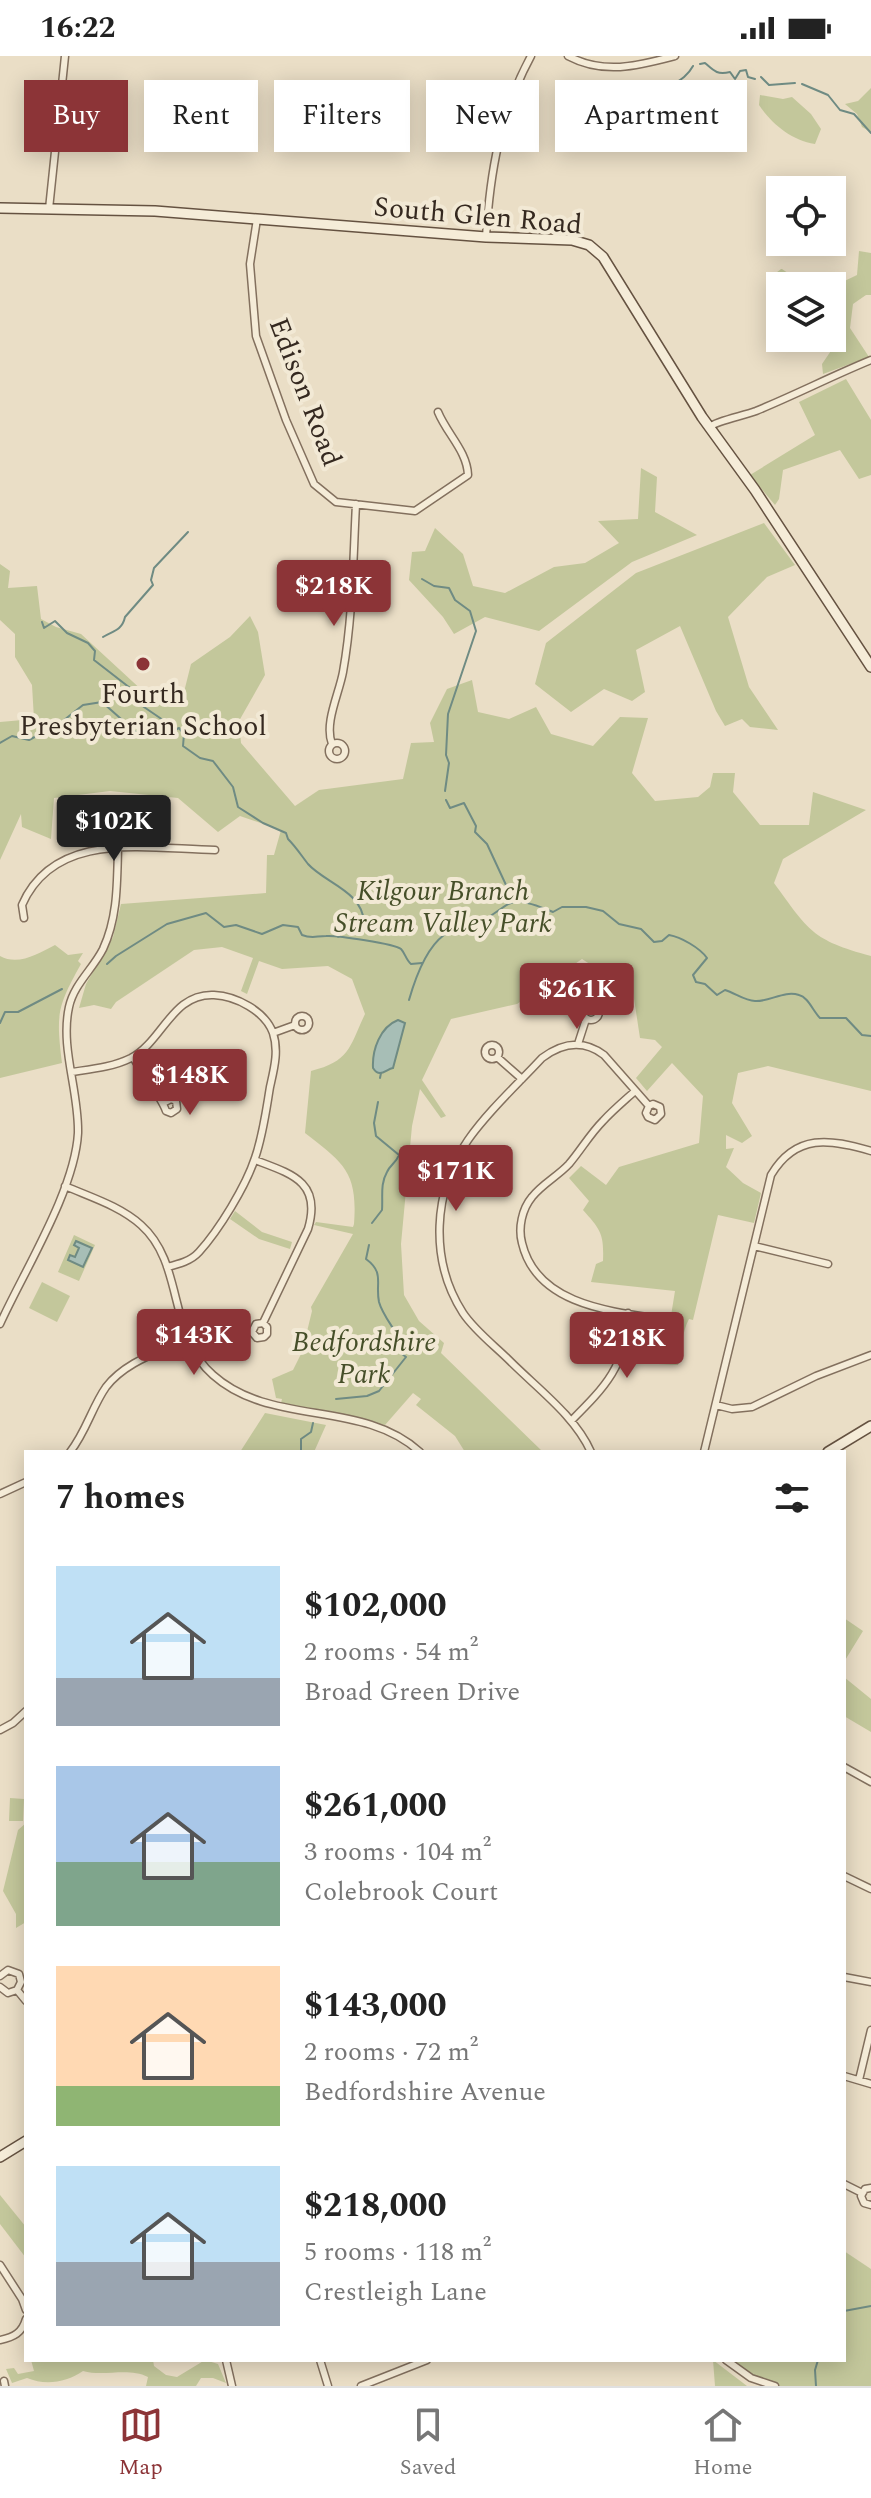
<!DOCTYPE html>
<meta charset="utf-8">
<style>
:root{--surface:#fff;--page:#f6f6f6;--text:#222;--muted:#767676;--line:#e0e0e0;--accent:#8c3437}
body{margin:0;font-family:Spectral,serif;background:var(--page);color:var(--text);height:100vh;display:flex;flex-direction:column;font-size:30px;white-space:nowrap}
*{box-sizing:border-box;margin:0}
p{font-size:26px;color:var(--muted)}
.icon{flex:none;width:44px;height:44px;fill:none;stroke:currentColor;stroke-width:2;stroke-linecap:round;stroke-linejoin:round}
.map{position:relative;flex:1;overflow:hidden}
.details{position:absolute;left:24px;top:1394px;width:822px;height:912px;display:flex;flex-direction:column;background:var(--surface);border-radius:0px;box-shadow:0 4px 20px #0003}
.details>*{flex:none}
.top-card{position:absolute;left:24px;top:24px;width:824px;height:72px;display:flex;gap:16px}
.fabs{position:absolute;left:766px;top:120px;display:grid;gap:16px}
.fabs a{display:grid;place-items:center;width:80px;height:80px;border-radius:0px;background:var(--surface);box-shadow:0 4px 20px #0003;font-size:40px}
.price{position:absolute;translate:-50% -68px;padding:0 18px;border-radius:8px;background:var(--accent);color:#fff;font-size:26px;line-height:52px;filter:drop-shadow(0 2px 4px #0008)}
.price::after{content:'';position:absolute;left:50%;top:48px;width:24px;height:18px;margin-left:-12px;background:inherit;clip-path:polygon(0 0,100% 0,50% 100%)}
.price.active{background:#222;color:#fff}
ul{padding:0;list-style:none}
li{display:flex;align-items:center;gap:24px;height:200px;padding:0 32px}
li span{display:grid;place-items:center;flex:none;width:224px;height:160px;border-radius:0px;color:#555}
li>.icon{margin-inline-start:auto}
span .icon{width:96px;height:96px;fill:#fffc;stroke-width:1}
li b{font-size:34px}
h2{display:flex;justify-content:space-between;align-items:center;height:96px;padding:0 32px;font-size:34px}
.tag{padding:0 28px;border-radius:0px;background:var(--surface);box-shadow:0 4px 20px #0003;font-size:28px;line-height:72px}
.tag.active{background:var(--accent);color:#fff}
.status{display:flex;justify-content:space-between;align-items:center;height:56px;padding:0 40px;background:var(--surface);direction:ltr}
.status svg{height:22px;fill:currentColor}
.tabs{display:flex;justify-content:space-around;align-items:center;height:112px;border-top:2px solid var(--line);background:var(--surface);font-size:22px;color:var(--muted)}
.tabs a{display:grid;justify-items:center;gap:4px}
.tabs .active{color:var(--accent)}
.map>svg:first-child{display:block}
.green{fill:#c3c79b}
.water{fill:#a7beb6;stroke:#6f8b83;stroke-width:2}
.lines{fill:none;stroke-linecap:round;stroke-linejoin:round}
.stream{stroke:#6f8b83;stroke-width:2}
.street-casing{stroke:#83705e;stroke-width:9}
.secondary-casing{stroke:#655241;stroke-width:12}
.street{stroke:#f5ecd8;stroke-width:6}
.secondary{stroke:#f5ecd8;stroke-width:9}
.poi-dot{fill:#8c3437;stroke:#f2e9d5;stroke-width:3}
.labels{text-anchor:middle;dominant-baseline:central;stroke-width:8;stroke-linejoin:round;paint-order:stroke}
.street-label{font-size:28px;fill:#352920;stroke:#f2e9d5}
.poi-label{font-size:28px;fill:#352920;stroke:#f2e9d5}
.park-label{font-size:28px;font-style:italic;fill:#464f29;stroke:#f2e9d5}
</style>
<div class="status"><b>16:22</b><svg viewBox="0 0 49 12"><path d="M0 12V9h3v3zM5 12V6h3v6zM10 12V3h3v9zM15 12V0h3v12zM26 1h20v11H26zM47 4h2v5h-2z"/></svg></div>
<div class="map">
<svg width="871" height="2330" viewBox="0 0 871 2330">
<rect width="100%" height="100%" fill="#eadec6"/>
<!-- green -->
<path class="green" d="M 871,32 L 871,76 L 862,71 L 857,58 L 845,48 L 858,45 Z
M 760,39 L 783,43 L 792,41 L 811,58 L 821,73 L 815,88 C 791,84 772,68 759,49 Z
M 859,195 L 871,197 L 871,239 L 866,239 L 853,248 L 850,272 L 869,301 L 823,318 L 822,308 L 839,283 L 832,270 L 832,231 L 857,219 Z
M 781,213 L 782,213 L 807,230 L 780,230 L 771,221 Z
M 846,323 L 871,364 L 871,419 L 859,423 L 840,394 L 783,414 L 779,443 L 775,449 L 750,419 L 815,379 L 799,346 Z
M 641,412 L 657,421 L 655,456 L 697,479 L 632,506 L 539,575 L 485,561 L 454,578 L 443,561 L 409,524 L 412,496 L 425,495 L 435,472 L 463,498 L 473,530 L 505,537 L 554,511 L 585,507 L 619,487 L 598,465 L 638,463 Z
M 764,467 L 795,509 L 767,521 L 728,561 L 749,631 L 778,674 L 750,671 L 742,663 L 725,670 L 716,655 L 680,570 L 636,594 L 645,636 L 632,645 L 604,633 L 571,656 L 535,628 L 546,587 L 636,517 Z
M 0,508 L 10,515 L 8,532 L 37,530 L 41,563 L 56,571 L 81,578 L 158,649 L 182,644 L 191,608 L 230,581 L 250,560 L 258,576 L 265,619 L 239,665 L 241,687 L 295,750 L 319,734 L 403,723 L 411,687 L 434,686 L 430,667 L 447,633 L 472,624 L 478,656 L 509,663 L 536,651 L 551,678 L 593,690 L 620,661 L 648,662 L 632,717 L 655,745 L 698,741 L 710,731 L 713,717 L 735,717 L 733,736 L 760,769 L 809,769 L 813,736 L 866,754 L 783,803 L 774,827 C 809,875 812,884 871,900 L 871,1035 L 768,1010 L 738,1017 L 732,1047 L 752,1080 L 742,1087 L 726,1079 L 726,1093 L 734,1092 L 726,1111 L 743,1127 L 761,1137 L 754,1167 L 718,1159 L 693,1264 L 689,1263 C 682,1276 681,1294 678,1309 L 658,1308 L 667,1285 L 662,1275 L 669,1272 L 675,1235 L 591,1226 L 596,1208 L 603,1205 C 604,1178 601,1174 583,1154 L 589,1145 L 569,1122 L 581,1110 L 606,1129 L 619,1111 L 699,1087 L 703,1040 L 672,1007 L 647,1035 L 636,1022 L 662,991 L 655,984 L 640,982 L 633,936 L 582,903 L 517,948 L 451,963 L 422,1024 L 446,1060 L 441,1062 L 420,1033 L 412,1070 L 401,1188 L 404,1239 L 419,1265 L 444,1287 L 441,1297 L 543,1396 L 465,1396 L 455,1380 L 416,1349 L 421,1343 L 413,1337 L 385,1369 L 281,1347 L 282,1343 L 276,1342 L 272,1323 L 293,1314 L 302,1296 L 312,1255 L 311,1251 L 353,1178 L 314,1169 L 316,1166 L 353,1171 L 354,1168 C 358,1115 343,1107 305,1077 L 311,1015 C 350,1005 349,992 365,958 L 352,923 L 328,910 L 282,913 L 259,905 L 247,938 L 241,935 L 253,902 L 222,891 L 194,894 L 116,946 L 111,953 L 94,949 L 79,952 L 86,928 L 113,881 L 121,848 L 266,837 L 267,799 L 274,799 L 281,774 L 240,760 L 218,776 L 178,742 L 110,735 L 54,742 L 51,783 L 22,771 L 21,758 L 0,804 L 0,666 L 34,663 L 32,629 L 15,601 L 15,578 L 0,564 Z
M 55,889 L 68,899 L 83,897 L 78,905 L 81,908 C 57,951 56,958 62,1007 L 0,1022 L 0,900 C 18,910 38,898 55,889 Z
M 235,1155 L 262,1176 L 292,1186 L 290,1193 L 259,1183 L 230,1163 Z
M 74,1179 L 95,1189 L 79,1225 L 58,1216 Z
M 42,1226 L 70,1240 L 57,1266 L 29,1252 Z
M 265,1357 L 326,1369 L 314,1396 L 240,1396 Z
M 844,1562 L 863,1575 L 844,1606 Z
M 844,1621 L 871,1643 L 871,1676 L 844,1660 Z
M 10,1742 L 24,1743 L 23,1765 L 9,1765 Z
M 26,1767 L 26,1866 L 16,1872 L 16,1858 L 3,1835 L 18,1774 Z
M 0,2139 L 26,2171 L 26,2202 L 0,2168 Z
M 844,2195 L 871,2213 L 871,2330 L 775,2330 L 762,2326 L 729,2304 L 844,2304 Z
M 31,2304 L 153,2304 L 154,2310 L 166,2319 L 177,2321 L 205,2304 L 218,2308 L 226,2327 L 213,2322 L 201,2322 L 196,2330 L 146,2330 L 148,2321 C 128,2311 104,2321 83,2315 C 67,2326 46,2330 27,2322 L 12,2327 L 6,2313 L 14,2312 L 18,2318 L 34,2315 Z
M 713,2304 L 747,2330 L 715,2330 Z"/>
<!-- water -->
<path class="water" d="M 398,964 L 405,967 L 393,1012 C 386,1013 380,1023 373,1012 C 372,994 380,971 398,964 Z
M 76,1185 L 92,1192 L 83,1211 L 68,1204 L 70,1199 L 75,1201 L 79,1192 L 74,1189 Z"/>
<g class="lines">
<!-- stream -->
<path class="stream" d="M 700,8 L 705,7 C 714,15 717,19 730,16 L 735,23 L 740,15 L 746,14 L 748,21 L 755,23
M 761,21 L 769,29 L 795,27
M 802,28 L 828,39 L 840,54 L 854,58 L 871,77
M 628,42 L 642,35 L 651,36 L 653,40 L 659,39 C 670,28 685,25 693,10
M 600,49 L 620,44
M 422,523 L 434,530 L 449,532 L 455,544 L 470,555 L 476,575 L 448,658 L 446,699 L 449,707 L 445,735
M 42,566 L 44,572 L 55,565 L 67,577 L 88,587 L 95,595 L 94,604 L 134,635 L 141,649 L 163,664 L 166,672 L 171,676 L 179,672 L 184,678 L 183,690 L 200,702 L 213,705 L 233,731 L 238,751 L 263,767 L 286,777 L 288,783 C 296,791 301,799 308,808 C 325,827 362,835 364,866 L 351,867 L 338,881
M 103,581 C 112,575 122,575 125,561 L 153,529 L 151,524 L 154,512 L 188,476
M 0,687 L 12,680 L 29,684 L 59,668 L 83,649 L 102,646 L 138,678 L 163,673
M 446,744 L 450,752 L 464,747 L 476,770 L 475,776 L 487,788 L 513,844
M 107,908 L 116,900 L 167,868 L 206,857 L 224,871 L 236,869 L 262,878 L 283,869 L 298,871 L 302,879 C 312,883 316,880 326,880 C 336,879 395,888 401,893 C 405,897 406,904 411,908 L 422,907
M 409,944 C 415,923 425,893 444,879 C 453,872 465,875 474,870 C 516,847 504,836 553,856 L 562,851 L 586,851 L 603,855 L 619,868 L 641,873 L 654,886 L 662,885 L 669,879 C 681,881 700,892 707,902 L 693,919 L 696,926 L 705,928 L 717,939 L 725,934 C 735,937 745,945 755,945 C 770,946 784,934 799,939 C 808,941 813,955 820,962 L 846,962 L 862,979 L 871,980
M 0,967 L 5,956 L 18,956 L 62,933
M 380,1022 L 381,1017
M 372,1167 L 382,1154 C 383,1141 380,1128 387,1116 C 390,1109 396,1107 399,1099 L 376,1080 L 374,1067 L 378,1046
M 336,1343 L 367,1340 L 379,1335 L 406,1301 L 392,1290 L 396,1277 C 390,1267 382,1257 379,1246 C 375,1227 385,1217 366,1203 L 369,1189
M 301,1396 L 301,1383 L 311,1376 L 313,1367
M 844,2255 L 871,2250
M 816,2330 L 815,2314 L 818,2304"/>
<defs>
<path id="street" d="M 568,0 C 604,19 637,10 675,0
M 49,153 L 65,0
M 257,163 L 250,208 L 256,280 L 286,364 L 314,428 L 336,446 L 415,455 L 468,419 C 467,395 447,378 438,356
M 486,181 C 490,117 500,57 531,0
M 709,371 C 719,364 743,360 756,355 C 795,339 832,320 871,304
M329 695a8 8 0 1 1 16 0a8 8 0 1 1-16 0Z
M 332,688 C 324,667 339,638 343,616 C 353,560 353,504 356,448
M 24,862 L 22,849 C 55,773 149,793 215,794
M583 956a8 8 0 1 1 16 0a8 8 0 1 1-16 0Z
M295 967a7 7 0 1 1 14 0a7 7 0 1 1-14 0Z
M 273,977 L 295,969
M 578,988 L 586,963
M485 996a7 7 0 1 1 14 0a7 7 0 1 1-14 0Z
M 133,1001 C 142,1017 162,1042 166,1055 L 171,1057 L 177,1053 L 176,1045 L 171,1043 L 165,1046
M 497,1001 L 522,1023
M 72,1016 C 92,1013 113,1011 131,1002 C 163,985 172,937 214,939 C 236,940 265,955 273,977 C 279,995 274,1013 270,1031 C 266,1055 263,1079 255,1102 C 246,1130 219,1174 199,1196 C 191,1205 179,1208 167,1211
M 635,1035 C 624,1045 613,1054 603,1065 C 590,1078 581,1094 569,1108 C 558,1120 542,1128 532,1141 C 522,1153 518,1172 522,1187 C 537,1251 616,1256 669,1264
M 255,1104 C 292,1118 322,1126 308,1173 L 263,1267 L 256,1268 L 252,1276 L 257,1282 L 264,1281 L 267,1278 L 267,1271 L 263,1267
M 65,1130 C 90,1141 120,1150 141,1169 C 185,1208 167,1279 213,1319 C 271,1371 362,1343 420,1396
M 754,1190 L 828,1208
M 0,1268 C 24,1215 75,1134 78,1077 C 79,1035 60,992 69,951 C 74,928 93,913 103,893 C 118,861 117,826 118,792
M 716,1349 L 732,1353 L 752,1351 L 816,1320 L 871,1299
M 571,1365 C 605,1331 627,1309 628,1257
M 70,1396 C 86,1376 92,1351 106,1331 C 125,1306 159,1296 186,1283
M 591,1396 C 575,1360 538,1333 510,1305 C 495,1290 475,1275 463,1257 C 429,1204 433,1135 468,1084 C 489,1054 518,1028 542,1002 C 562,987 583,983 604,999 L 649,1050 L 653,1048 L 660,1051 L 661,1058 L 655,1064 L 648,1061 L 646,1057 L 649,1050
M 704,1396 L 771,1119 C 796,1077 830,1083 871,1095
M 0,1438 L 26,1426
M 0,1674 L 13,1667 L 26,1655
M 844,1711 L 871,1726
M 844,1820 L 871,1833
M 0,1920 L 8,1914 L 19,1918 L 21,1926 L 17,1934
M 844,1921 L 871,1926
M 0,1931 L 8,1937 L 17,1934
M 17,1934 L 26,1945
M 844,2020 L 871,2028
M 859,2024 L 871,1974
M 844,2128 L 862,2137
M 871,2132 L 865,2133 L 861,2140 L 864,2147 L 871,2149
M 0,2209 L 22,2243 L 26,2254
M 0,2284 C 14,2281 22,2277 26,2263
M 226,2304 L 232,2330
M 320,2304 L 328,2330
M 726,2304 L 751,2322 L 775,2330
M 4,2325 L 5,2330
M 361,2330 L 427,2304"/>
<path id="secondary" d="M 0,152 L 155,155 L 486,181 L 572,184 L 589,189 L 603,201 L 702,361 L 755,434 L 871,611
M 828,1396 L 871,1370
M 0,2101 L 26,2085"/>
</defs>
<!-- street casing -->
<use href="#street" class="street-casing"/>
<!-- secondary casing -->
<use href="#secondary" class="secondary-casing"/>
<!-- street -->
<use href="#street" class="street"/>
<!-- secondary -->
<use href="#secondary" class="secondary"/>
</g>
<!-- markers -->
<circle class="poi-dot" cx="143" cy="608" r="8"/>
<g class="labels">
<!-- street labels -->
<g class="street-label">
<text transform="translate(478 160) rotate(5)">South Glen Road</text>
<text transform="translate(305 336) rotate(69)">Edison Road</text>
</g>
<!-- poi labels -->
<g class="poi-label">
<text x="143" y="638">Fourth<tspan x="143" dy="32">Presbyterian School</tspan></text>
</g>
<!-- park labels -->
<g class="park-label">
<text x="443" y="835">Kilgour Branch<tspan x="443" dy="32">Stream Valley Park</tspan></text>
<text x="364" y="1286">Bedfordshire<tspan x="364" dy="32">Park</tspan></text>
</g>
</g>
</svg>
<div class="fabs">
<a><svg class="icon" aria-label="locate" viewBox="0 0 24 24"><circle cx="12" cy="12" r="6"/><path d="M12 2v4M12 18v4M2 12h4M18 12h4"/></svg></a>
<a><svg class="icon" aria-label="layers" viewBox="0 0 24 24"><path d="M12 4l9 5-9 5-9-5zM3 14l9 5 9-5"/></svg></a>
</div>
<b class="price" style="left:334px;top:572px">$218K</b>
<b class="price active" style="left:114px;top:807px">$102K</b>
<b class="price" style="left:577px;top:975px">$261K</b>
<b class="price" style="left:190px;top:1061px">$148K</b>
<b class="price" style="left:456px;top:1157px">$171K</b>
<b class="price" style="left:194px;top:1321px">$143K</b>
<b class="price" style="left:627px;top:1324px">$218K</b>
<div class="top-card">
<a class="tag active">Buy</a>
<a class="tag">Rent</a>
<a class="tag">Filters</a>
<a class="tag">New</a>
<a class="tag">Apartment</a>
</div>
<section class="details">
<h2>7 homes<svg class="icon" aria-label="filters" viewBox="0 0 24 24"><path d="M4 7h16M4 17h16"/><circle cx="9" cy="7" r="2"/><circle cx="15" cy="17" r="2"/></svg></h2>
<ul>
<li><span style="background:linear-gradient(#bfe0f5 70%,#9aa5b1 0)"><svg class="icon" aria-label="home" viewBox="0 0 24 24"><path d="M3 11l9-7 9 7M6 9v11h12V9"/></svg></span><div><b>$102,000</b><p>2 rooms · 54 m²</p><p>Broad Green Drive</p></div></li>
<li><span style="background:linear-gradient(#a9c7e8 60%,#7fa58c 0)"><svg class="icon" aria-label="home" viewBox="0 0 24 24"><path d="M3 11l9-7 9 7M6 9v11h12V9"/></svg></span><div><b>$261,000</b><p>3 rooms · 104 m²</p><p>Colebrook Court</p></div></li>
<li><span style="background:linear-gradient(#ffd9b3 75%,#8fb573 0)"><svg class="icon" aria-label="home" viewBox="0 0 24 24"><path d="M3 11l9-7 9 7M6 9v11h12V9"/></svg></span><div><b>$143,000</b><p>2 rooms · 72 m²</p><p>Bedfordshire Avenue</p></div></li>
<li><span style="background:linear-gradient(#bfe0f5 60%,#9aa5b1 0)"><svg class="icon" aria-label="home" viewBox="0 0 24 24"><path d="M3 11l9-7 9 7M6 9v11h12V9"/></svg></span><div><b>$218,000</b><p>5 rooms · 118 m²</p><p>Crestleigh Lane</p></div></li>
</ul>
</section>
</div>
<nav class="tabs">
<a class="active"><svg class="icon" aria-label="map" viewBox="0 0 24 24"><path d="M3 6l6-2 6 2 6-2v14l-6 2-6-2-6 2zM9 4v14M15 6v14"/></svg>Map</a>
<a><svg class="icon" aria-label="saved" viewBox="0 0 24 24"><path d="M7 4h10v16l-5-4-5 4z"/></svg>Saved</a>
<a><svg class="icon" aria-label="home" viewBox="0 0 24 24"><path d="M3 11l9-7 9 7M6 9v11h12V9"/></svg>Home</a>
</nav>
